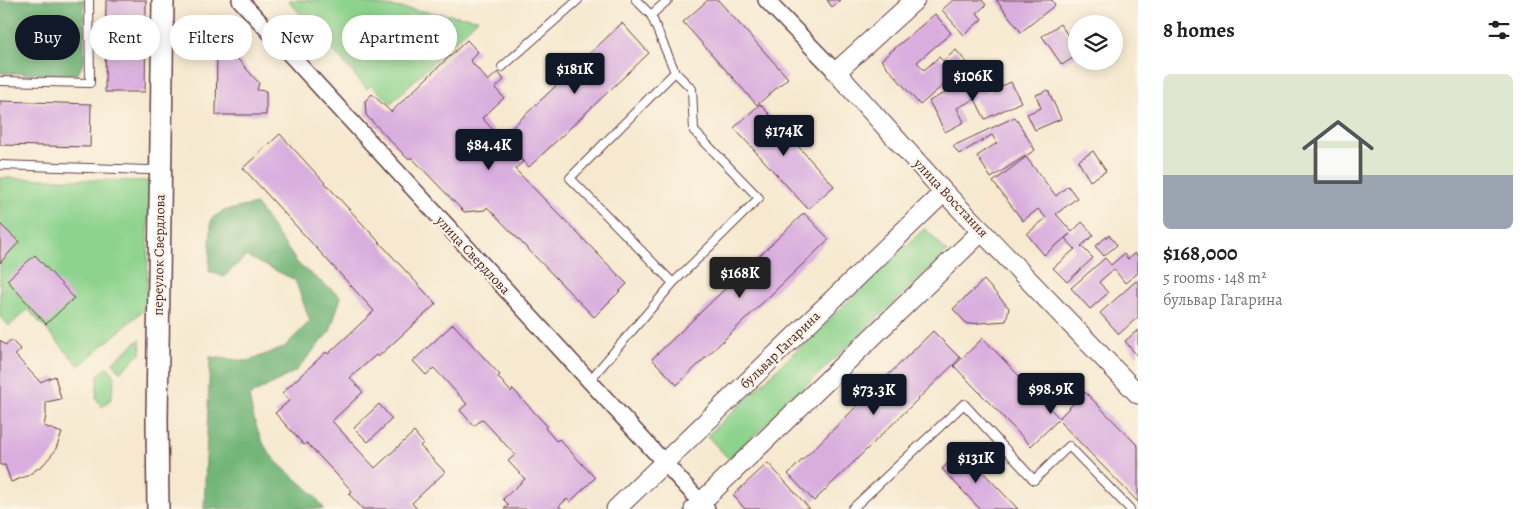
<!DOCTYPE html>
<meta charset="utf-8">
<style>
:root{--surface:#fff;--page:#f6f6f6;--text:#202124;--muted:#757577;--accent:#111827}
body{margin:0;font-family:Alegreya,serif;background:var(--page);color:var(--text);height:100vh;display:flex;flex-direction:column;font-size:19px;white-space:nowrap}
*{box-sizing:border-box;margin:0}
p{font-size:16px;color:var(--muted)}
.icon{flex:none;width:28px;height:28px;fill:none;stroke:currentColor;stroke-width:2;stroke-linecap:round;stroke-linejoin:round}
.map{position:relative;flex:1;overflow:hidden}
.details{display:flex;flex-direction:column;background:var(--surface);width:400px}
.details>*{flex:none}
.hud{position:absolute;left:15px;top:15px;width:475px;height:45px;display:flex;gap:10px}
.tools{position:absolute;left:1068px;top:15px;display:grid;gap:10px}
.tools a{display:grid;place-items:center;width:55px;height:55px;border-radius:50%;background:var(--surface);box-shadow:0 2px 12px #0003;font-size:25px}
.price{position:absolute;translate:-50% -42px;padding:0 11px;border-radius:5px;background:var(--accent);color:#fff;font-size:16px;line-height:32px;filter:drop-shadow(0 1px 2px #0008)}
.price::after{content:'';position:absolute;left:50%;top:30px;width:15px;height:11px;margin-left:-8px;background:inherit;clip-path:polygon(0 0,100% 0,50% 100%)}
.price.selected{background:#222;color:#fff}
ul{padding:0;list-style:none}
li{display:grid;align-content:center;gap:10px;height:265px;padding:0 25px}
li span{display:grid;place-items:center;height:155px;border-radius:8px;color:#555}
li>.icon{margin-inline-start:auto}
span .icon{width:90px;height:90px;fill:#fffc;stroke-width:1}
li b{font-size:21px}
h2{display:flex;justify-content:space-between;align-items:center;height:60px;padding:0 25px;font-size:21px}
.chip{padding:0 18px;border-radius:22px;background:var(--surface);box-shadow:0 2px 12px #0003;font-size:18px;line-height:45px}
.chip.selected{background:var(--accent);color:#fff}
main{display:flex;flex:1;min-height:0}
.map>svg:first-child{display:block}
.green{fill:#8dd38d;stroke:#6c795c}
.forest{fill:#72b578;stroke:#5e6a52}
.building{fill:#d9aedf}
.lines{fill:none;stroke-linecap:round;stroke-linejoin:round}
.service-casing{stroke:#643d44;stroke-width:10}
.minor-casing{stroke:#643d44;stroke-width:18}
.tertiary-casing{stroke:#643d44;stroke-width:21}
.secondary-casing{stroke:#643d44;stroke-width:24}
.service{stroke:#fff;stroke-width:8}
.minor{stroke:#fff;stroke-width:15}
.tertiary{stroke:#fff;stroke-width:19}
.secondary{stroke:#fff;stroke-width:21}
.labels{text-anchor:middle;dominant-baseline:central;stroke-width:4.5;stroke-linejoin:round;paint-order:stroke}
.street-label{font-size:14px;fill:#4a1f2b;stroke:#fcf5e5}
</style>
<main>
<div class="map">
<svg width="1138" height="509" viewBox="0 0 1138 509">
<rect width="100%" height="100%" fill="#fcf5e5"/>
<filter id="ink" filterUnits="userSpaceOnUse"><feTurbulence type="fractalNoise" baseFrequency=".02" numOctaves="2"/><feDisplacementMap in="SourceGraphic" scale="10" xChannelSelector="R" yChannelSelector="G"/><feConvolveMatrix kernelMatrix="1 2 1 2 8 2 1 2 1" color-interpolation-filters="sRGB"/></filter>
<filter id="wash" filterUnits="userSpaceOnUse"><feTurbulence type="fractalNoise" baseFrequency=".0096" numOctaves="4" result="noise"/><feDisplacementMap in="SourceGraphic" scale="20" xChannelSelector="R" yChannelSelector="G"/><feGaussianBlur stdDeviation="1.12" result="paint"/><feColorMatrix in="noise" values="0 0 0 0 0 0 0 0 0 0 0 0 0 0 0 0 0 1.4 0 .05"/><feComposite in="paint" operator="in"/></filter>
<g filter="url(#wash)">
<rect width="100%" height="100%" fill="#f6e9d0"/>
<!-- green -->
<path class="green" d="M 288,0 L 344,0 L 478,19 L 391,103 L 371,85 L 367,89 Z
M 0,178 L 149,181 L 147,307 L 79,366 L 28,309 L 9,326 L 0,317 Z
M 925,228 L 947,252 L 729,459 L 707,436 Z
M 140,339 L 141,353 L 120,372 L 113,362 Z
M 108,367 L 115,377 L 111,399 L 102,407 L 96,398 L 98,375 Z"/>
<!-- forest -->
<path class="forest" d="M 0,0 L 84,0 L 84,61 L 78,74 L 0,73 Z
M 256,204 L 299,265 L 341,297 L 330,331 L 296,371 L 249,396 C 253,418 259,443 275,460 C 291,477 312,488 324,509 L 204,509 L 210,357 L 247,361 L 283,348 L 310,321 L 295,280 L 246,256 L 224,277 L 209,271 L 211,219 L 223,211 Z"/>
<g id="blocks">
<!-- building -->
<path class="building" d="M 106,0 L 146,0 L 145,92 L 105,92 Z
M 708,0 L 718,0 L 788,78 L 757,105 L 683,22 Z
M 827,0 L 840,0 L 832,7 Z
M 953,0 L 982,0 L 986,5 L 977,13 L 982,19 L 964,35 L 942,10 Z
M 996,0 L 1052,0 L 1055,5 L 1021,32 Z
M 935,14 L 951,33 L 917,62 L 924,70 L 939,57 L 943,61 L 956,50 L 968,64 L 920,105 L 881,60 Z
M 622,23 L 649,53 L 529,167 L 501,138 Z
M 1060,24 L 1076,47 L 1076,56 L 1062,65 L 1042,36 Z
M 467,40 L 478,52 L 470,60 L 488,81 L 498,72 L 504,80 L 495,88 L 504,98 L 482,118 L 523,162 L 515,169 L 627,284 L 594,317 L 487,207 L 485,210 L 464,212 L 412,158 L 407,158 L 366,115 L 365,101 L 372,94 L 391,112 Z
M 217,56 L 235,56 L 259,83 L 257,90 L 266,91 L 266,115 L 216,115 Z
M 978,76 L 987,93 L 1011,82 L 1021,102 L 985,119 L 975,99 L 957,108 L 964,122 L 945,132 L 929,101 Z
M 1048,90 L 1061,119 L 1035,130 L 1027,114 L 1041,108 L 1036,95 Z
M 0,101 L 91,104 L 90,147 L 0,145 Z
M 760,104 L 834,186 L 808,209 L 734,128 Z
M 1015,117 L 1035,150 L 991,178 L 977,156 L 997,143 L 992,135 L 959,154 L 953,146 Z
M 280,134 L 436,304 L 378,357 L 376,355 L 350,378 L 363,392 L 332,421 L 375,468 L 414,432 L 423,443 L 420,446 L 445,472 L 412,503 L 417,509 L 363,509 L 349,494 L 352,491 L 307,443 L 304,445 L 275,413 L 289,401 L 282,393 L 326,352 L 328,354 L 374,311 L 243,168 Z
M 1093,151 L 1106,171 L 1090,181 L 1078,161 Z
M 1026,157 L 1056,196 L 1068,186 L 1077,198 L 1056,214 L 1072,232 L 1082,222 L 1094,235 L 1081,246 L 1093,258 L 1067,282 L 1053,268 L 1075,249 L 1065,238 L 1070,234 L 1044,255 L 1027,234 L 1046,218 L 1038,209 L 1023,221 L 993,182 Z
M 804,213 L 829,239 L 677,385 L 652,359 Z
M 0,224 L 19,242 L 0,263 Z
M 1109,235 L 1117,245 L 1104,256 L 1095,246 Z
M 1135,253 L 1138,257 L 1138,273 L 1125,283 L 1114,269 L 1099,282 L 1108,293 L 1090,309 L 1071,288 L 1105,258 L 1111,265 L 1124,254 L 1128,259 Z
M 35,255 L 74,298 L 46,324 L 7,280 Z
M 984,280 L 1009,308 L 1006,321 L 967,324 L 953,309 Z
M 1136,281 L 1138,283 L 1138,317 L 1119,334 L 1100,313 Z
M 453,324 L 500,375 L 498,377 L 511,392 L 513,389 L 547,426 L 545,428 L 556,441 L 559,439 L 595,478 L 570,502 L 567,499 L 559,506 L 562,509 L 504,509 L 509,505 L 503,499 L 525,479 L 508,461 L 515,455 L 482,419 L 474,426 L 460,410 L 467,404 L 434,368 L 426,375 L 413,361 Z
M 1138,330 L 1138,357 L 1125,341 Z
M 933,331 L 960,358 L 814,501 L 788,474 Z
M 983,338 L 1059,418 L 1085,392 L 1138,446 L 1138,502 L 1058,420 L 1031,446 L 954,366 Z
M 0,340 L 5,345 L 11,340 L 21,350 L 15,355 L 40,382 L 55,376 L 61,399 L 46,402 L 46,415 L 44,426 L 62,433 L 55,451 L 43,465 L 27,476 L 11,482 L 5,465 L 0,465 Z
M 379,404 L 392,419 L 368,442 L 354,428 Z
M 962,450 L 1018,509 L 980,509 L 942,469 Z
M 768,463 L 810,509 L 745,509 L 733,495 Z"/>
</g>
</g>
<g filter="url(#ink)">
<use href="#blocks" fill-opacity="0" stroke="#643d44" stroke-width="1"/>
<g class="lines">
<defs>
<path id="service" d="M 636,0 L 651,15
M 502,67 L 578,0
M 0,81 L 90,83 L 89,0
M 0,165 L 147,170 L 158,169
M 673,283 L 570,178 L 675,72
M 589,381 L 673,283 L 759,198 L 694,131 L 692,89 L 675,72 L 651,15 L 668,0
M 852,509 L 964,404 L 1034,480 L 1069,446 L 1130,509"/>
<path id="minor" d="M 240,0 L 707,509
M 766,0 L 836,72"/>
<path id="tertiary" d="M 915,0 L 836,72 L 944,192 L 1138,394
M 616,509 L 944,192
M 694,509 L 982,231"/>
<path id="secondary" d="M 158,509 L 157,419 L 163,0"/>
</defs>
<!-- service casing -->
<use href="#service" class="service-casing"/>
<!-- minor casing -->
<use href="#minor" class="minor-casing"/>
<!-- tertiary casing -->
<use href="#tertiary" class="tertiary-casing"/>
<!-- secondary casing -->
<use href="#secondary" class="secondary-casing"/>
<!-- service -->
<use href="#service" class="service"/>
<!-- minor -->
<use href="#minor" class="minor"/>
<!-- tertiary -->
<use href="#tertiary" class="tertiary"/>
<!-- secondary -->
<use href="#secondary" class="secondary"/>
</g>
</g>
<g class="labels">
<!-- street labels -->
<g class="street-label">
<text transform="translate(951 198) rotate(47)">улица Восстания</text>
<text transform="translate(159 255) rotate(-89)">переулок Свердлова</text>
<text transform="translate(473 255) rotate(47)">улица Свердлова</text>
<text transform="translate(780 350) rotate(-44)">бульвар Гагарина</text>
</g>
</g>
</svg>
<div class="tools">
<a><svg class="icon" aria-label="layers" viewBox="0 0 24 24"><path d="M12 4l9 5-9 5-9-5zM3 14l9 5 9-5"/></svg></a>
</div>
<b class="price" style="left:575px;top:95px">$181K</b>
<b class="price" style="left:973px;top:102px">$106K</b>
<b class="price" style="left:784px;top:157px">$174K</b>
<b class="price" style="left:489px;top:171px">$84.4K</b>
<b class="price selected" style="left:740px;top:299px">$168K</b>
<b class="price" style="left:1051px;top:415px">$98.9K</b>
<b class="price" style="left:874px;top:416px">$73.3K</b>
<b class="price" style="left:976px;top:484px">$131K</b>
<div class="hud">
<a class="chip selected">Buy</a>
<a class="chip">Rent</a>
<a class="chip">Filters</a>
<a class="chip">New</a>
<a class="chip">Apartment</a>
</div>
</div>
<section class="details">
<h2>8 homes<svg class="icon" aria-label="filters" viewBox="0 0 24 24"><path d="M4 7h16M4 17h16"/><circle cx="9" cy="7" r="2"/><circle cx="15" cy="17" r="2"/></svg></h2>
<ul>
<li><span style="background:linear-gradient(#dfe7d0 65%,#9aa5b1 0)"><svg class="icon" aria-label="home" viewBox="0 0 24 24"><path d="M3 11l9-7 9 7M6 9v11h12V9"/></svg></span><div><b>$168,000</b><p>5 rooms · 148 m²</p><p>бульвар Гагарина</p></div></li>
</ul>
</section>
</main>
